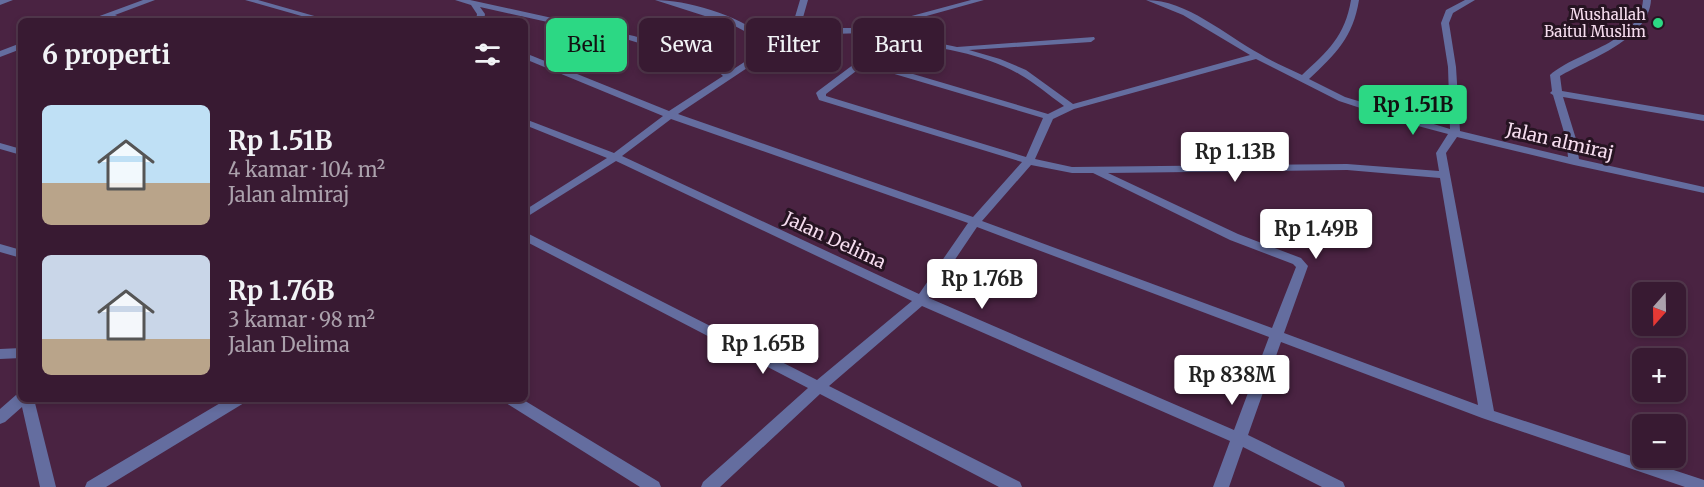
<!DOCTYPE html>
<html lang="id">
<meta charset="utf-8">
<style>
:root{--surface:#381a32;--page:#3f233a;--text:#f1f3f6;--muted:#aba1ac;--line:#52384d;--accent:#2cd884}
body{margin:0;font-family:Merriweather,serif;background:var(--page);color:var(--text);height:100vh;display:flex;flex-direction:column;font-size:22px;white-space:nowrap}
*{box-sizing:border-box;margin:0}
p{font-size:20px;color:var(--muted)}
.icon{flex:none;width:33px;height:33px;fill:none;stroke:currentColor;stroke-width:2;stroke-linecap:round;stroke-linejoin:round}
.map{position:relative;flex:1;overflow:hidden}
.panel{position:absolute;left:18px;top:18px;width:510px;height:384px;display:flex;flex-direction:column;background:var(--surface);border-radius:9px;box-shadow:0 3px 9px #0003,0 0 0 2px var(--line)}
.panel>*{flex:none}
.guide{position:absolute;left:546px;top:18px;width:570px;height:54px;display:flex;gap:12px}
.needle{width:39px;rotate:200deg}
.fabs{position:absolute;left:1632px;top:282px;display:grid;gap:12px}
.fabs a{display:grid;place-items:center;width:54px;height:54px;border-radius:9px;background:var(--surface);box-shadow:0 3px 9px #0003,0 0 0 2px var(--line);font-size:30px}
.price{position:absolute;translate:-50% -51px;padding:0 14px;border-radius:6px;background:#fff;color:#222;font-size:20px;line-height:39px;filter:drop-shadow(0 2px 3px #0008)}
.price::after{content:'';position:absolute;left:50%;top:36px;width:18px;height:14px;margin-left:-9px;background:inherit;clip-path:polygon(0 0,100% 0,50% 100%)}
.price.selected{background:var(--accent);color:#111}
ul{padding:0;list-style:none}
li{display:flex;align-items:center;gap:18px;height:150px;padding:0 24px}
li span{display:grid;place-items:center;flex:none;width:168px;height:120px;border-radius:9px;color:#555}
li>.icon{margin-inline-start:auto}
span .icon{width:72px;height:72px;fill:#fffc;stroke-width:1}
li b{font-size:26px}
h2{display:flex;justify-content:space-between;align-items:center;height:72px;padding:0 24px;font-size:26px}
.tag{padding:0 21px;border-radius:9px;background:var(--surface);box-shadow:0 3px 9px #0003,0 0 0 2px var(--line);font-size:21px;line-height:54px}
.tag.selected{background:var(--accent);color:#111}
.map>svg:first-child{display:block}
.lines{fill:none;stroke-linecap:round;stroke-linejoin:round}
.minor{fill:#646d9f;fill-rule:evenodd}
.poi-dot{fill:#2cd884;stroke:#261422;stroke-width:2}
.labels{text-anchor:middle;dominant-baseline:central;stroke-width:6;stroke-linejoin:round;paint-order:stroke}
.far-poi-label{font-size:15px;fill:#f6ddef;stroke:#261422;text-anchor:end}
.street-label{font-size:18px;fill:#f6ddef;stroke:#261422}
</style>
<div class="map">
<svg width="1704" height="487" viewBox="0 0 1704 487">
<rect width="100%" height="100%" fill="#4a2342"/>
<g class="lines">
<!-- minor -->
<path class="minor" d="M 0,0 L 13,0 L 0,5 Z
M 143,0 L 155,0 L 115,15 L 129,21 C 122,21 115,18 107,18 C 101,18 93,21 86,21 Z
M 245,0 L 258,0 L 332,21 L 319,21 Z
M 455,0 L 470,0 L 634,36 L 717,61 L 729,72 L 766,48 L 748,33 L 733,25 L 655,0 C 689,0 749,18 772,44 L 789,37 L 800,0 L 808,0 L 798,35 L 832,28 L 867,28 L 971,0 L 984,0 L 876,30 L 957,47 L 1094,37 L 1095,39 L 1091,42 L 969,50 L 1000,59 L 1026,70 L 1073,104 L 1250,55 L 1183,15 L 1146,0 C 1187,0 1225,35 1260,54 C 1273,62 1288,68 1302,75 C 1328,51 1345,36 1351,0 L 1359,0 C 1353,37 1336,54 1309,79 L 1345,97 L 1450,129 L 1448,67 L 1441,23 L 1446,10 L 1465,0 L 1475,0 L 1453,13 L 1449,23 L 1456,67 L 1460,131 L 1568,157 L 1566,139 L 1553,95 L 1550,93 L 1552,91 L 1550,75 C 1577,51 1640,43 1643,0 L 1651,0 C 1649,39 1589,59 1560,76 L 1562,91 L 1704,115 L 1704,121 L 1563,97 L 1576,139 L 1579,159 L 1704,187 L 1704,193 L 1574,165 L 1457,137 L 1446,153 L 1494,411 L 1704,480 L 1704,487 L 1685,487 L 1482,418 L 1281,342 L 1248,435 L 1343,482 L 1345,487 L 1322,487 L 1243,447 L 1229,487 L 1213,487 L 1230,441 L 922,306 L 829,386 L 1020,482 L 1022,487 L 999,487 L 820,394 L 720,487 L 701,487 L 703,482 L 808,388 L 525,241 L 525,232 L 817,380 L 912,301 L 616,161 L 525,218 L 525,210 L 607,158 L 525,125 L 525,119 L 614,153 L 663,116 L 525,59 L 525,53 L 669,111 L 723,76 L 711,65 L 629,40 L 480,7 L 485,14 L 484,21 L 476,21 L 477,14 L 471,5 ZM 865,33 L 889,38 L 818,91 L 816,93 L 819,100 L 1022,162 L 973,217 L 678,114 L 774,50 L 795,40 L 832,34 ZM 898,40 C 938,48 983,53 1019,74 C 1035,83 1049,95 1064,106 L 1048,114 L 869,61 ZM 1256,59 L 1339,101 L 1403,122 L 1448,134 L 1436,153 L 1439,171 L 1347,164 L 1072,167 L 1035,159 L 1053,119 L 1074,109 ZM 864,65 L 1043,118 L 1026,157 L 826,96 L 826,94 ZM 671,119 L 968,223 L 919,294 L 622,156 ZM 1031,165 L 1072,173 L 1093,173 L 1230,240 L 1293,264 L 1296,267 L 1272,328 L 982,221 ZM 1347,170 L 1440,178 L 1478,405 L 1284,333 L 1308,266 L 1301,258 L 1238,234 L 1108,173 ZM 977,227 L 1269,337 L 1234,430 L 929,298 Z
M 21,43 L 21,49 L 0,57 L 0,51 Z
M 0,143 L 21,149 L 21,155 L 0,149 Z
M 0,244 L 21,250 L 21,258 L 0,252 Z
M 21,348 L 21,358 L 0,359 L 0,349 Z
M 21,394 L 21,399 L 34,399 L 56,487 L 40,487 L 22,407 L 5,422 L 0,424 L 0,409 L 16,395 Z
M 227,399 L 246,399 L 244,403 L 106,487 L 85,487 L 87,482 Z
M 504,399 L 522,399 L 659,482 L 661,487 L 640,487 L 506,403 Z"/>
</g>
<!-- markers -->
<circle class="poi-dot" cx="1658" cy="23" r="6"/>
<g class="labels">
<!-- far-poi labels -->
<g class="far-poi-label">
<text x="1646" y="14">Mushallah<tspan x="1646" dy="17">Baitul Muslim</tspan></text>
</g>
<!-- street labels -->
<g class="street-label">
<text transform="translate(1560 141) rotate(13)">Jalan almiraj</text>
<text transform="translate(835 240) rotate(25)">Jalan Delima</text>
</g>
</g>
</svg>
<div class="fabs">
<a><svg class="needle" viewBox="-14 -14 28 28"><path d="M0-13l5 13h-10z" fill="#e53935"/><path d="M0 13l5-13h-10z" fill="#aba1ac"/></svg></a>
<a>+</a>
<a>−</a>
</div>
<b class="price selected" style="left:1413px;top:136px">Rp 1.51B</b>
<b class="price" style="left:1235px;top:183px">Rp 1.13B</b>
<b class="price" style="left:1316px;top:260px">Rp 1.49B</b>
<b class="price" style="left:982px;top:310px">Rp 1.76B</b>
<b class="price" style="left:763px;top:375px">Rp 1.65B</b>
<b class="price" style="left:1232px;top:406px">Rp 838M</b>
<div class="guide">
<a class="tag selected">Beli</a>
<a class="tag">Sewa</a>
<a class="tag">Filter</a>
<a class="tag">Baru</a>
</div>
<section class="panel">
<h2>6 properti<svg class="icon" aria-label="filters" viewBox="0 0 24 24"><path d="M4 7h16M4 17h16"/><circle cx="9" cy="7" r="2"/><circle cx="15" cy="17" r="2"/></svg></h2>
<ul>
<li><span style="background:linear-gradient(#bfe0f5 65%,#b9a48a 0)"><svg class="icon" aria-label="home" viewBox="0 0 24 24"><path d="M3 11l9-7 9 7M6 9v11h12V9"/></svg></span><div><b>Rp 1.51B</b><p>4 kamar · 104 m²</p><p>Jalan almiraj</p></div></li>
<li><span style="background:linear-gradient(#c9d6e8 70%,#b9a48a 0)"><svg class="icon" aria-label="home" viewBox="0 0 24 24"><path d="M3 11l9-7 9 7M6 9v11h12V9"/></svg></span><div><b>Rp 1.76B</b><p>3 kamar · 98 m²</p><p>Jalan Delima</p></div></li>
</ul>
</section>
</div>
